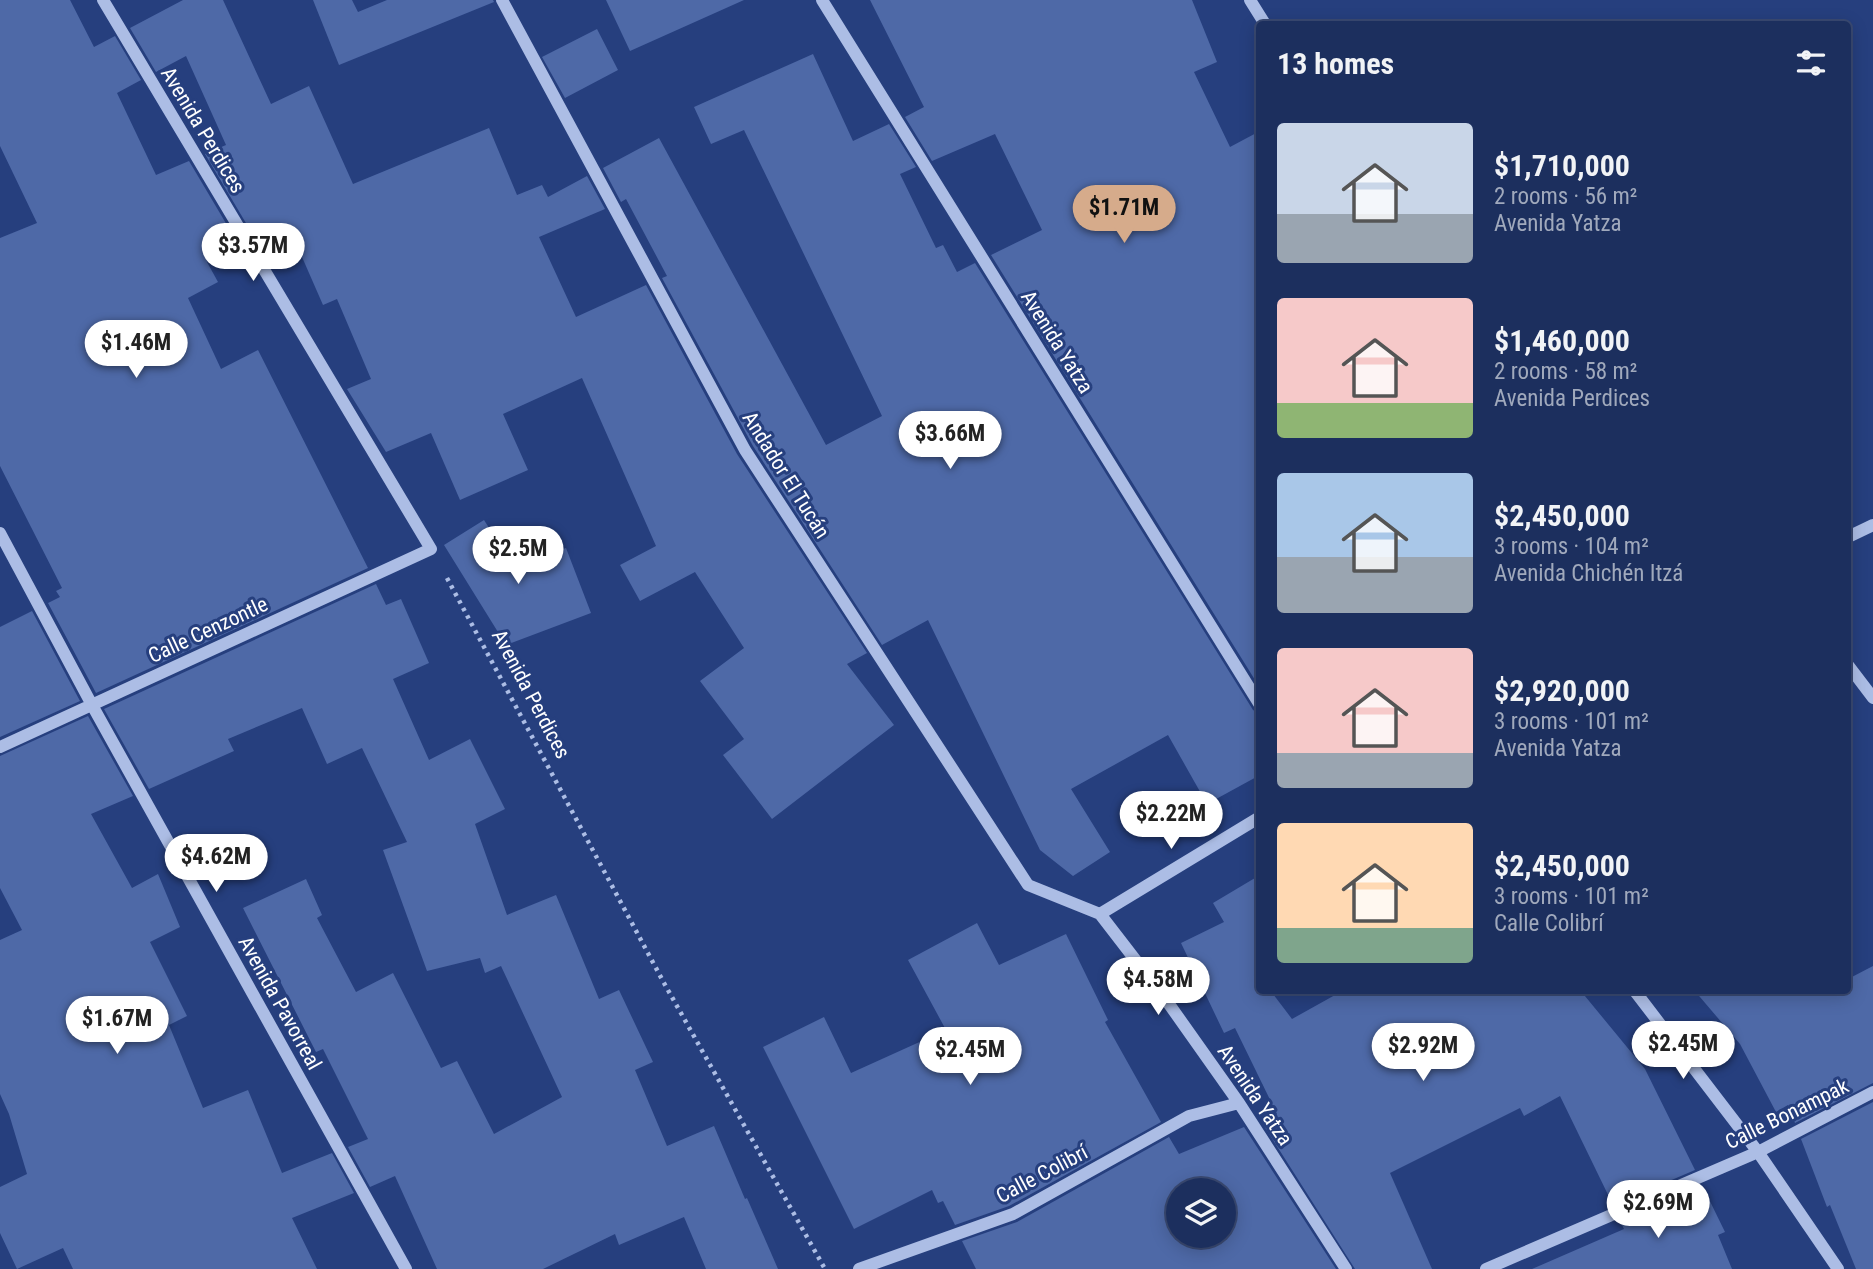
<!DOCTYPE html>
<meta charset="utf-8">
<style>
:root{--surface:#1c2f5e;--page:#293b67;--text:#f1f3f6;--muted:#a0a9bc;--line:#3a4a73;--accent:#d6ab8b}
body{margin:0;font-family:"Roboto Condensed",sans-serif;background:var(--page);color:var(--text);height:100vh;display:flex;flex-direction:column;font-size:26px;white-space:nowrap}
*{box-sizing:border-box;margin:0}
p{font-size:23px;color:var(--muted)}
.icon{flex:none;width:38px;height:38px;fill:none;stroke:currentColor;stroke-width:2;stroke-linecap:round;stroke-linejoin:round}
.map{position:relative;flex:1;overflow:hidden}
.sheet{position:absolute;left:1256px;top:21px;width:595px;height:973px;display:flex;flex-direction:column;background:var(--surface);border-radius:7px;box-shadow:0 4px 18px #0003,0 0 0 2px var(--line)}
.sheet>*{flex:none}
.fabs{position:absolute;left:1166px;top:1178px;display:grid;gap:14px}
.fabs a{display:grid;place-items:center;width:70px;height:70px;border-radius:50%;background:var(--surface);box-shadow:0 4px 18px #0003,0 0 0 2px var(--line);font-size:35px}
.price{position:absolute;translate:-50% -60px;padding:0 16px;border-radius:24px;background:#fff;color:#222;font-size:23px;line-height:46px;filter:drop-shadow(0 2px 4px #0008)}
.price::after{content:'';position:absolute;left:50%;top:42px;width:21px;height:16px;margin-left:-10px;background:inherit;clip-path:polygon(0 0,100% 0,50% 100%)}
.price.current{background:var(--accent);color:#111}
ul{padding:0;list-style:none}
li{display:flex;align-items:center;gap:21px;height:175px;padding:0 21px}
li span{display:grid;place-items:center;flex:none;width:196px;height:140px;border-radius:7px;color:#555}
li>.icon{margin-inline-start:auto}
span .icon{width:84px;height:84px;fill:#fffc;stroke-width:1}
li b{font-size:30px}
h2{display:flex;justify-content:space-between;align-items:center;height:84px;padding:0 21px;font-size:30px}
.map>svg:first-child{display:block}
.building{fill:#4e69a7;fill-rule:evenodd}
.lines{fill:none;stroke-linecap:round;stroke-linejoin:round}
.path{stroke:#acbde5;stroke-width:4.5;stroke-dasharray:3.5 5;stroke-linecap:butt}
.minor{stroke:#acbde5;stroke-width:12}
.labels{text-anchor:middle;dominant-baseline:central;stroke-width:6;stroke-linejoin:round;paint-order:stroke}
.street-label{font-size:21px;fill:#fff;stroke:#263f7e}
</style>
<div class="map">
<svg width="1873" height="1269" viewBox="0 0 1873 1269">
<rect width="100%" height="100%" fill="#263f7e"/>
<!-- building -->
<path class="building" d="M 0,0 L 70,0 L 94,47 L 115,36 L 141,80 L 117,93 L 156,175 L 189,161 L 240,247 L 207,262 L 218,282 L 188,298 L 221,369 L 258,350 L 368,568 L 96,693 L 48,603 L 60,597 L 56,591 L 62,588 L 0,466 L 0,238 L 37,223 L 0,146 Z
M 183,0 L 223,0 L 271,104 L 309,86 L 353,184 L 489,128 L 517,195 L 542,185 L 548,197 L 587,176 L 605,209 L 539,237 L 576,317 L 646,285 L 737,454 L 867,653 L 847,664 L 894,725 L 772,819 L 723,755 L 744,739 L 700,681 L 744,648 L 695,572 L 640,601 L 620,565 L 656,546 L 582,378 L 503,414 L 528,470 L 460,500 L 431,433 L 386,452 L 347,389 L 371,379 L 337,299 L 323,305 L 288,225 L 256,240 L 205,154 L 226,145 L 186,56 L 156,72 L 130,28 Z
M 313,0 L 352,0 L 358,12 L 387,0 L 493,0 L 494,2 L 339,65 Z
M 606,0 L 744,0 L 630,51 Z
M 870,0 L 1192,0 L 1217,62 L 1194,72 L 1230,147 L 1260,131 L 1260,688 L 991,255 L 1042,230 L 995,134 L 932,161 L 905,117 L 924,107 Z
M 597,29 L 618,70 L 565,98 L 542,57 Z
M 813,54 L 853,141 L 889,124 L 916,167 L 900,174 L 936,248 L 943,245 L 957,272 L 975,263 L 1253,710 L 1260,714 L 1260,775 L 1207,804 L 1168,735 L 1071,789 L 1110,852 L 1073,876 L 1040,850 L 928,620 L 882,645 L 753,446 L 662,278 L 667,276 L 626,199 L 621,202 L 603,168 L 659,138 L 826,445 L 882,416 L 744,130 L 711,144 L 694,107 Z
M 484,520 L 514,567 L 566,548 L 591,613 L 506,645 L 444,545 Z
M 376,584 L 386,605 L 401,599 L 429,663 L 393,679 L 429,760 L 470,739 L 505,809 L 475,824 L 507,915 L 556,895 L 599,999 L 619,990 L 653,1062 L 635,1070 L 667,1146 L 714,1126 L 745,1199 L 747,1198 L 778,1269 L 706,1269 L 684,1217 L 619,1245 L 615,1234 L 543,1269 L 437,1269 L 395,1176 L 370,1187 L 348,1147 L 368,1139 L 323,1049 L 316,1052 L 243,908 L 306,879 L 322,915 L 317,918 L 356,992 L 393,973 L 441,1068 L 457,1061 L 494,1134 L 562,1097 L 501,966 L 485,973 L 480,958 L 427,971 L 383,850 L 407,842 L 362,748 L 327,764 L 302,708 L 228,739 L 234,751 L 149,789 L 104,709 Z
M 32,611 L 80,701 L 0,737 L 0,627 Z
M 88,716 L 133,796 L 91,814 L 132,888 L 158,874 L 180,927 L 150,942 L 187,1016 L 169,1025 L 203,1108 L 248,1090 L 282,1173 L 332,1153 L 354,1193 L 292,1218 L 317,1269 L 73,1269 L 63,1248 L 17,1269 L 0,1233 L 0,1187 L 27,1174 L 9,1114 L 0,1094 L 0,940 L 22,930 L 0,888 L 0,756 Z
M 1260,875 L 1260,990 L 1270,990 L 1292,1019 L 1344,990 L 1580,990 L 1645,1069 L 1695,1170 L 1613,1205 L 1560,1096 L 1524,1116 L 1520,1108 L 1390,1173 L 1432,1269 L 1355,1269 L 1261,1121 L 1277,1114 L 1235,1028 L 1224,1033 L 1181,943 L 1224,922 L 1213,903 Z
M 977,923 L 999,965 L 1066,934 L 1108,1020 L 1105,1022 L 1161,1122 L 1009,1206 L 955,1225 L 943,1201 L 938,1203 L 932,1190 L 854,1229 L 763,1047 L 824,1017 L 851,1073 L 946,1030 L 908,960 Z
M 1873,966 L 1873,1083 L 1795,1123 L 1788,1105 L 1776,1112 L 1740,1044 L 1694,990 L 1848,990 L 1848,979 Z
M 1873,1102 L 1873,1269 L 1856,1269 L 1830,1205 L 1827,1207 L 1801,1139 Z
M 1244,1127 L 1336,1269 L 976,1269 L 962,1241 L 1017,1222 L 1169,1137 L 1179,1154 ZM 1178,1190 L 1223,1190 L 1223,1236 L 1178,1236 Z
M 1702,1185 L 1725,1232 L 1718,1235 L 1732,1269 L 1532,1269 L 1624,1229 L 1620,1221 Z"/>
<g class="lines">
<!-- path -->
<path class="path" d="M 1607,24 L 1613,21
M 447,578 L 664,983 L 825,1269"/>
<!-- minor -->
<path class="minor" d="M 502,0 L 745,450 L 1028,885 L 1100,914
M 822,0 L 1260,705
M 1250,0 L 1265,24
M 0,533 L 92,705 L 406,1269
M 1848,537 L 1873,525
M 1848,665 L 1873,698
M 0,747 L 431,549 L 103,0
M 1100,914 L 1164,997 L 1239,1103 L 1346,1269
M 1100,914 L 1260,817
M 1634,990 L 1758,1152 L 1838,1269
M 859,1269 L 1013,1214 L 1189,1116 L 1239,1103
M 1486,1269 L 1758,1152 L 1873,1092"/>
</g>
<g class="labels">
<!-- street labels -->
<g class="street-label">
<text transform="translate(203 130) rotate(59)">Avenida Perdices</text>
<text transform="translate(1057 342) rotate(58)">Avenida Yatza</text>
<text transform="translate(786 475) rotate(58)">Andador El Tucán</text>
<text transform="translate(208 630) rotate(-25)">Calle Cenzontle</text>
<text transform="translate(531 694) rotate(62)">Avenida Perdices</text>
<text transform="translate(280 1003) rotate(61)">Avenida Pavorreal</text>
<text transform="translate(1255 1095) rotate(56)">Avenida Yatza</text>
<text transform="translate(1787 1114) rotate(-26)">Calle Bonampak</text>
<text transform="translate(1042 1174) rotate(-28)">Calle Colibrí</text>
</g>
</g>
</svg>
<div class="fabs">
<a><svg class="icon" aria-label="layers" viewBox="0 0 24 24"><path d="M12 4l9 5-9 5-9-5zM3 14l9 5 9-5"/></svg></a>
</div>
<b class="price current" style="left:1124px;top:245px">$1.71M</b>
<b class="price" style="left:253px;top:283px">$3.57M</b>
<b class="price" style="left:136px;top:380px">$1.46M</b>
<b class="price" style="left:950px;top:471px">$3.66M</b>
<b class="price" style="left:518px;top:586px">$2.5M</b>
<b class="price" style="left:1171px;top:851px">$2.22M</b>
<b class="price" style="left:216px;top:894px">$4.62M</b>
<b class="price" style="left:1158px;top:1017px">$4.58M</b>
<b class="price" style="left:117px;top:1056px">$1.67M</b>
<b class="price" style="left:1683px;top:1081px">$2.45M</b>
<b class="price" style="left:1423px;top:1083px">$2.92M</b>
<b class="price" style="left:970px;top:1087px">$2.45M</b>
<b class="price" style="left:1658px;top:1240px">$2.69M</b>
<section class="sheet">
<h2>13 homes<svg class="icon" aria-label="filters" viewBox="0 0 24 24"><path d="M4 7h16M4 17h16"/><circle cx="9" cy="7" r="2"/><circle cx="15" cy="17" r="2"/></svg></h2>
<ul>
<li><span style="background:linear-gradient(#c9d6e8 65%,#9aa5b1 0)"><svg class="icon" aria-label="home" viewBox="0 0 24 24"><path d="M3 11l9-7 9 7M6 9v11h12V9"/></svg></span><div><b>$1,710,000</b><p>2 rooms · 56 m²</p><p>Avenida Yatza</p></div></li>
<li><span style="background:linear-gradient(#f6c9c9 75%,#8fb573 0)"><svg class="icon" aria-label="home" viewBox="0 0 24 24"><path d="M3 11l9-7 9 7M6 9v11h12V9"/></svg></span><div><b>$1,460,000</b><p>2 rooms · 58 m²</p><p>Avenida Perdices</p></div></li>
<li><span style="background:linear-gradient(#a9c7e8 60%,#9aa5b1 0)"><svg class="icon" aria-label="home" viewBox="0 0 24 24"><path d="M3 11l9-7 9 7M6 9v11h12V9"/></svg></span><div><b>$2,450,000</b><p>3 rooms · 104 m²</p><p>Avenida Chichén Itzá</p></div></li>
<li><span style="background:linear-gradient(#f6c9c9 75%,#9aa5b1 0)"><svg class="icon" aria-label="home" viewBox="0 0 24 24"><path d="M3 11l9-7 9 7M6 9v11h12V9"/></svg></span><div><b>$2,920,000</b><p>3 rooms · 101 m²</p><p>Avenida Yatza</p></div></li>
<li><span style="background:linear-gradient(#ffd9b3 75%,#7fa58c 0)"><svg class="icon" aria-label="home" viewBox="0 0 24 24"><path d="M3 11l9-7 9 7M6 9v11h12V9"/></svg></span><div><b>$2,450,000</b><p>3 rooms · 101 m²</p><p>Calle Colibrí</p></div></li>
</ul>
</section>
</div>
